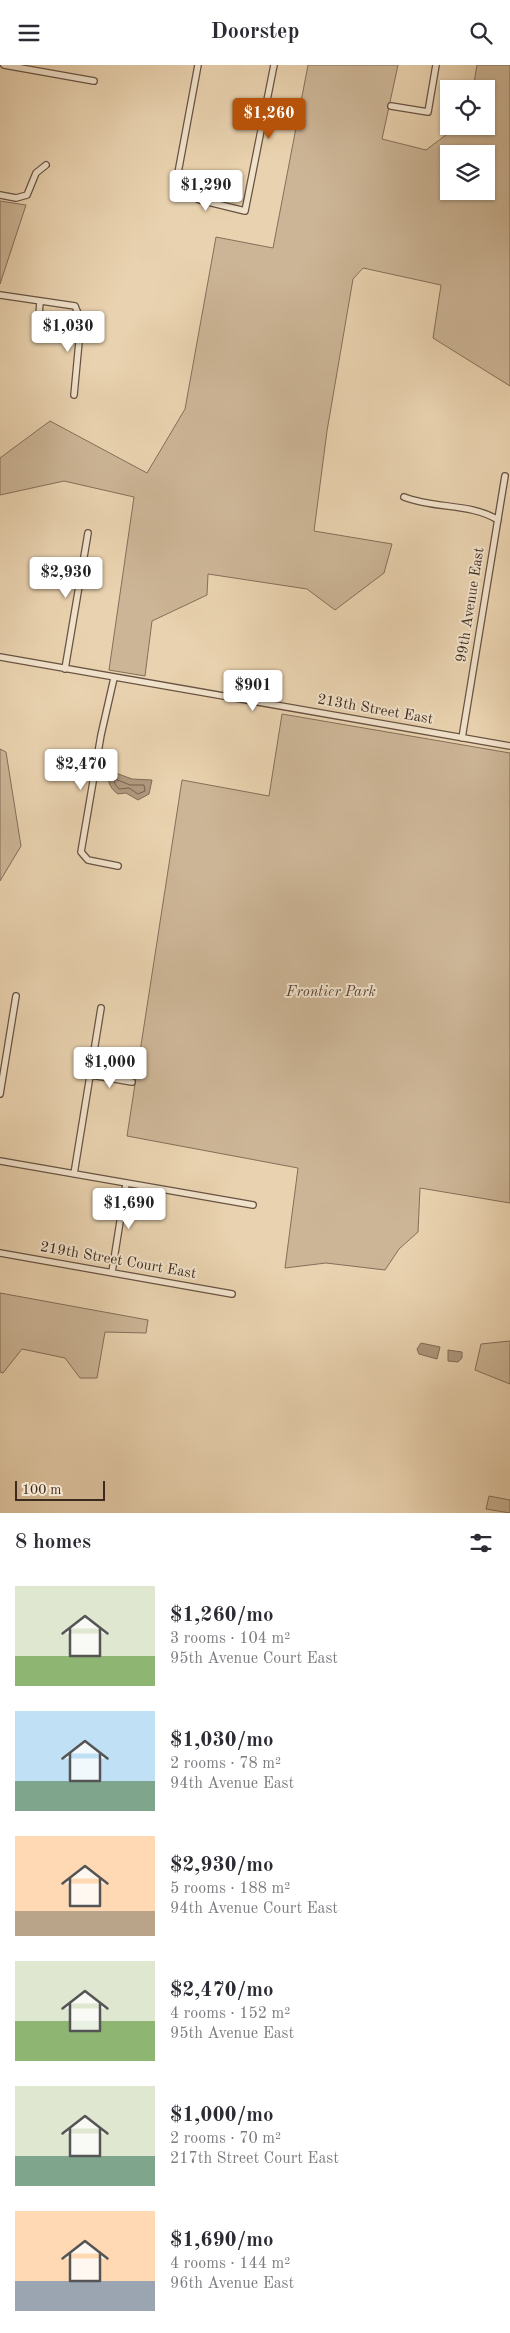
<!DOCTYPE html>
<meta charset="utf-8">
<style>
:root{--surface:#fff;--page:#f7f7f7;--text:#2b2b33;--muted:#7c7c81;--accent:#b45309}
body{margin:0;font-family:"Old Standard TT",serif;background:var(--page);color:var(--text);height:100vh;display:flex;flex-direction:column;font-size:19px;white-space:nowrap}
*{box-sizing:border-box;margin:0}
p{font-size:16px;color:var(--muted)}
.icon{flex:none;width:28px;height:28px;fill:none;stroke:currentColor;stroke-width:2;stroke-linecap:round;stroke-linejoin:round}
.map{position:relative;height:1448px;overflow:hidden}
.side{display:flex;flex-direction:column;background:var(--surface);flex:1}
.side>*{flex:none}
.tools{position:absolute;left:440px;top:15px;display:grid;gap:10px}
.tools a{display:grid;place-items:center;width:55px;height:55px;border-radius:0px;background:var(--surface);box-shadow:0 1px 4px #0004;font-size:25px}
.scale{position:absolute;left:15px;bottom:12px;width:90px;box-sizing:border-box;padding-left:5px;border:2px solid #3d291e;border-top:0;font-size:14px;line-height:18px;white-space:nowrap;color:#3d291e;-webkit-text-stroke:4px #f1e2cb;paint-order:stroke}
.price{position:absolute;translate:-50% -42px;padding:0 11px;border-radius:5px;background:#fff;color:#222;font-size:16px;line-height:32px;filter:drop-shadow(0 1px 2px #0008)}
.price::after{content:'';position:absolute;left:50%;top:30px;width:15px;height:11px;margin-left:-8px;background:inherit;clip-path:polygon(0 0,100% 0,50% 100%)}
.price.active{background:var(--accent);color:#fff}
ul{padding:0;list-style:none}
li{display:flex;align-items:center;gap:15px;height:125px;padding:0 15px}
li span{display:grid;place-items:center;flex:none;width:140px;height:100px;border-radius:0px;color:#555}
li>.icon{margin-inline-start:auto}
span .icon{width:60px;height:60px;fill:#fffc;stroke-width:1}
li b{font-size:21px}
h2{display:flex;justify-content:space-between;align-items:center;height:60px;padding:0 15px;font-size:21px}
header{display:flex;justify-content:space-between;align-items:center;height:65px;padding:0 15px;background:var(--surface);font-size:22px;font-weight:600}
.map>svg:first-child{display:block}
.green{fill:#ccb596;stroke:#846f5a;fill-rule:evenodd}
.water{fill:#af997e;stroke:#816c58}
.lines{fill:none;stroke-linecap:round;stroke-linejoin:round}
.shore{stroke:#76614e;stroke-width:1}
.street-casing{stroke:#685342;stroke-width:8}
.street{stroke:#f1e2cb;stroke-width:5.5}
.labels{text-anchor:middle;dominant-baseline:central;stroke-width:4;stroke-linejoin:round;paint-order:stroke}
.street-label{font-size:15px;fill:#3d291e;stroke:#f1e2cb}
.park-label{font-size:15px;font-style:italic;fill:#5a4536;stroke:#f1e2cb}
</style>
<header><svg class="icon" aria-label="menu" viewBox="0 0 24 24"><path d="M4 6h16M4 12h16M4 18h16"/></svg>Doorstep<svg class="icon" aria-label="search" viewBox="0 0 24 24"><circle cx="10" cy="10" r="6"/><path d="M15 15l6 6"/></svg></header>
<div class="map">
<svg width="510" height="1448" viewBox="0 0 510 1448">
<rect width="100%" height="100%" fill="#e9d2af"/>
<filter id="stains"><feTurbulence type="fractalNoise" baseFrequency=".004" numOctaves="4"/><feColorMatrix values="0 0 0 0 .2 0 0 0 0 .09 0 0 0 0 .02 0 0 0 .5 -.17"/></filter>
<radialGradient id="worn" r=".72"><stop offset=".6" stop-color="#630" stop-opacity="0"/><stop offset="1" stop-color="#630" stop-opacity=".3"/></radialGradient>
<!-- green -->
<path class="green" d="M 308,0 L 398,0 L 382,74 L 426,85 L 458,61 L 486,61 L 486,24 L 473,24 L 477,0 L 510,0 L 510,321 L 433,273 L 441,220 L 363,203 L 353,214 L 327,366 L 314,466 L 392,479 L 384,508 L 335,545 L 307,524 L 208,509 L 207,530 L 152,556 L 145,611 L 109,605 L 134,432 L 64,416 L 0,430 L 0,393 L 50,356 L 147,408 L 185,344 L 216,172 L 273,183 ZM 449,89 L 486,89 L 486,126 L 449,126 Z
M 0,136 L 26,140 L 0,219 Z
M 282,649 L 510,688 L 510,1138 L 420,1123 L 418,1167 L 399,1184 L 385,1205 L 326,1198 L 285,1203 L 298,1103 L 127,1071 L 182,715 L 269,731 Z
M 0,684 L 6,687 L 21,781 L 0,816 Z
M 0,1228 L 148,1255 L 146,1268 L 105,1267 L 97,1313 L 80,1313 L 65,1293 L 22,1284 L 3,1308 L 0,1307 Z
M 510,1276 L 510,1319 L 475,1305 L 481,1279 Z
M 489,1431 L 510,1435 L 510,1448 L 486,1444 Z"/>
<!-- water -->
<path class="water" d="M 113,707 L 132,714 L 152,715 L 149,729 L 138,735 L 126,728 L 118,729 C 112,725 108,719 108,711 Z
M 421,1278 L 440,1282 L 437,1294 L 419,1289 L 417,1284 Z
M 448,1285 L 462,1287 L 462,1293 L 458,1297 L 448,1296 Z"/>
<g class="lines">
<!-- shore -->
<path class="shore" d="M 115,714 L 130,720 L 144,720 L 145,726 L 138,729 L 129,723 L 119,724 L 115,719 Z"/>
<defs>
<path id="street" d="M 4,0 L 94,16
M 198,0 L 175,124 L 200,135 L 245,146 L 274,0
M 391,41 L 428,47 L 436,0
M 0,130 L 16,133 L 27,130 L 36,108 L 46,100
M 0,230 L 75,241 L 81,256 L 80,266 L 74,330
M 38,262 L 40,237
M 404,432 C 434,444 471,438 498,455
M 0,592 L 510,681
M 65,604 L 88,468
M 114,613 L 101,670 L 81,787 L 88,795 L 118,801
M 462,673 L 505,411
M 91,1010 L 132,1017
M 0,1029 L 16,931
M 0,1096 L 253,1140
M 74,1109 L 101,943
M 0,1188 L 232,1229
M 112,1207 L 126,1119"/>
</defs>
<!-- street casing -->
<use href="#street" class="street-casing"/>
<!-- street -->
<use href="#street" class="street"/>
</g>
<g class="labels">
<!-- street labels -->
<g class="street-label">
<text transform="translate(471 540) rotate(-81)">99th Avenue East</text>
<text transform="translate(375 645) rotate(10)">213th Street East</text>
<text transform="translate(118 1196) rotate(10)">219th Street Court East</text>
</g>
<!-- park labels -->
<g class="park-label">
<text x="331" y="927">Frontier Park</text>
</g>
</g>
<rect width="100%" height="100%" filter="url(#stains)"/>
<rect width="100%" height="100%" fill="url(#worn)"/>
</svg>
<div class="tools">
<a><svg class="icon" aria-label="locate" viewBox="0 0 24 24"><circle cx="12" cy="12" r="6"/><path d="M12 2v4M12 18v4M2 12h4M18 12h4"/></svg></a>
<a><svg class="icon" aria-label="layers" viewBox="0 0 24 24"><path d="M12 4l9 5-9 5-9-5zM3 14l9 5 9-5"/></svg></a>
</div>
<div class="scale">100 m</div>
<b class="price active" style="left:269px;top:75px">$1,260</b>
<b class="price" style="left:206px;top:147px">$1,290</b>
<b class="price" style="left:68px;top:288px">$1,030</b>
<b class="price" style="left:66px;top:534px">$2,930</b>
<b class="price" style="left:253px;top:647px">$901</b>
<b class="price" style="left:81px;top:726px">$2,470</b>
<b class="price" style="left:110px;top:1024px">$1,000</b>
<b class="price" style="left:129px;top:1165px">$1,690</b>
</div>
<section class="side">
<h2>8 homes<svg class="icon" aria-label="filters" viewBox="0 0 24 24"><path d="M4 7h16M4 17h16"/><circle cx="9" cy="7" r="2"/><circle cx="15" cy="17" r="2"/></svg></h2>
<ul>
<li><span style="background:linear-gradient(#dfe7d0 70%,#8fb573 0)"><svg class="icon" aria-label="home" viewBox="0 0 24 24"><path d="M3 11l9-7 9 7M6 9v11h12V9"/></svg></span><div><b>$1,260/mo</b><p>3 rooms · 104 m²</p><p>95th Avenue Court East</p></div></li>
<li><span style="background:linear-gradient(#bfe0f5 70%,#7fa58c 0)"><svg class="icon" aria-label="home" viewBox="0 0 24 24"><path d="M3 11l9-7 9 7M6 9v11h12V9"/></svg></span><div><b>$1,030/mo</b><p>2 rooms · 78 m²</p><p>94th Avenue East</p></div></li>
<li><span style="background:linear-gradient(#ffd9b3 75%,#b9a48a 0)"><svg class="icon" aria-label="home" viewBox="0 0 24 24"><path d="M3 11l9-7 9 7M6 9v11h12V9"/></svg></span><div><b>$2,930/mo</b><p>5 rooms · 188 m²</p><p>94th Avenue Court East</p></div></li>
<li><span style="background:linear-gradient(#dfe7d0 60%,#8fb573 0)"><svg class="icon" aria-label="home" viewBox="0 0 24 24"><path d="M3 11l9-7 9 7M6 9v11h12V9"/></svg></span><div><b>$2,470/mo</b><p>4 rooms · 152 m²</p><p>95th Avenue East</p></div></li>
<li><span style="background:linear-gradient(#dfe7d0 70%,#7fa58c 0)"><svg class="icon" aria-label="home" viewBox="0 0 24 24"><path d="M3 11l9-7 9 7M6 9v11h12V9"/></svg></span><div><b>$1,000/mo</b><p>2 rooms · 70 m²</p><p>217th Street Court East</p></div></li>
<li><span style="background:linear-gradient(#ffd9b3 70%,#9aa5b1 0)"><svg class="icon" aria-label="home" viewBox="0 0 24 24"><path d="M3 11l9-7 9 7M6 9v11h12V9"/></svg></span><div><b>$1,690/mo</b><p>4 rooms · 144 m²</p><p>96th Avenue East</p></div></li>
</ul>
</section>
